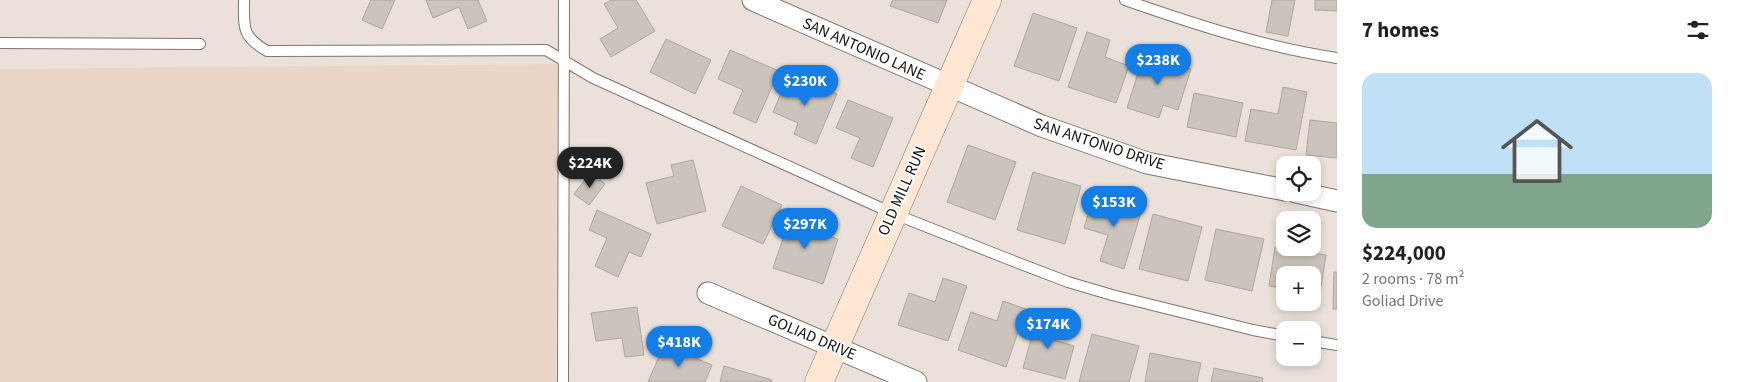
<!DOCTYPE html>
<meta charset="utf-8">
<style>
:root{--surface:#fff;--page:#f6f6f6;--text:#202124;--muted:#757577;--accent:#157ee6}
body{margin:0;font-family:"Source Sans 3",sans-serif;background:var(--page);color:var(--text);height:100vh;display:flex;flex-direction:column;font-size:19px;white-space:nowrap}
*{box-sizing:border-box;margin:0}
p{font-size:16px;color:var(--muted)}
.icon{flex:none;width:28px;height:28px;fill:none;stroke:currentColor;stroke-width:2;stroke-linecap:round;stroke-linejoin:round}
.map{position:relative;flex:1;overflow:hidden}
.panel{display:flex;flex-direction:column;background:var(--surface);width:400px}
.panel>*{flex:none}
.buttons{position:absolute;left:1276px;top:156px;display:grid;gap:10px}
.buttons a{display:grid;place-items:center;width:45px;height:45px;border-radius:10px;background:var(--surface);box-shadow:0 2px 8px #0003;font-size:25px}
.price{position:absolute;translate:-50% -42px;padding:0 11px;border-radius:18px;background:var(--accent);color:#fff;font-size:16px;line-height:32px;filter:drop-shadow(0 1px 2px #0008)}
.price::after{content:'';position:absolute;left:50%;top:30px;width:15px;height:11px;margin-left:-8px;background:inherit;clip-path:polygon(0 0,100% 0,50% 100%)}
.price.on{background:#222;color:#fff}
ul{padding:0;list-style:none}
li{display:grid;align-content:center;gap:10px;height:265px;padding:0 25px}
li span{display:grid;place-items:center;height:155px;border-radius:15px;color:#555}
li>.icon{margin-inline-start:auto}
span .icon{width:90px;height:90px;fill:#fffc;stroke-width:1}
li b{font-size:21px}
h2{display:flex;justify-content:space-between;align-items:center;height:60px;padding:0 25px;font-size:21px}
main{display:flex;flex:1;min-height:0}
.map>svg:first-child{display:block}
.commercial{fill:#ead5c7}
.building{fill:#cbc4bc;stroke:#aea79f}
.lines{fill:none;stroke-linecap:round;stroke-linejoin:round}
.lane-casing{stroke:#7e7670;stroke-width:12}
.street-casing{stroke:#7e7670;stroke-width:23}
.secondary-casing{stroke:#7e7670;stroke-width:29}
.lane{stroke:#fff;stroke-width:10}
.street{stroke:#fff;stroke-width:21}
.secondary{stroke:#ffe7d3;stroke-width:28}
.labels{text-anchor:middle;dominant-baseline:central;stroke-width:4;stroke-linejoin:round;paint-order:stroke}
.street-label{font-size:16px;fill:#151210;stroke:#fff}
</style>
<main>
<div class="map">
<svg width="1337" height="382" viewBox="0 0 1337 382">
<rect width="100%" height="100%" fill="#ebe1da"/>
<!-- commercial -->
<path class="commercial" d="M 557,64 L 556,382 L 0,382 L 0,69 Z"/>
<!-- building -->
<path class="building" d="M 371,0 L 395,0 L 382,29 L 362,20 Z
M 426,0 L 478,0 L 487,21 L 468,29 L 459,7 L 433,18 Z
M 611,0 L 636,0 L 655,31 L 611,57 L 600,39 L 618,28 L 604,4 Z
M 893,0 L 947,0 L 938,23 L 890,6 Z
M 1272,0 L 1295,0 L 1288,36 L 1266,32 Z
M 1315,0 L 1337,0 L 1337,11 L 1315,10 Z
M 1033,13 L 1077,28 L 1059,81 L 1014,66 Z
M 1087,32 L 1110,40 L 1105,57 L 1129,66 L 1116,103 L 1068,87 Z
M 666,39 L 711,60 L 695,94 L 650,72 Z
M 730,50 L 779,71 L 756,123 L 733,113 L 743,90 L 718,79 Z
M 1144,54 L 1191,69 L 1178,110 L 1163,105 L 1159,118 L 1127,108 Z
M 790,73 L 837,94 L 816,144 L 794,134 L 798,123 L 773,112 Z
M 1283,87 L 1307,92 L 1296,150 L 1245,141 L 1251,109 L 1278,114 Z
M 1194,93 L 1243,103 L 1236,137 L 1187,127 Z
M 848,100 L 893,118 L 873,167 L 851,158 L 860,138 L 836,128 Z
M 1310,120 L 1337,123 L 1337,158 L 1306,155 Z
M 968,145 L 1016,162 L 995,220 L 947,202 Z
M 693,160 L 706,211 L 657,224 L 646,183 L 674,176 L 671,165 Z
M 591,172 L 605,184 L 589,205 L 574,194 Z
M 1033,172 L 1081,186 L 1065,244 L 1017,230 Z
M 741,186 L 782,205 L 763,244 L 722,226 Z
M 1094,195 L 1142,209 L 1124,269 L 1100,261 L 1108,235 L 1084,228 Z
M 597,210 L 651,234 L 641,257 L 629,252 L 618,277 L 595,266 L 607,238 L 589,230 Z
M 792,212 L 818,221 L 814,231 L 838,239 L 823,284 L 773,268 Z
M 1153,214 L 1202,227 L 1188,281 L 1139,269 Z
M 1216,229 L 1264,239 L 1252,291 L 1205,280 Z
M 1275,247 L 1326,255 L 1318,306 L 1295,303 L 1312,302 L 1312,275 L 1285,275 L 1285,289 L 1269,286 Z
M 1334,272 L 1337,272 L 1337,309 L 1333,309 Z
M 943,278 L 967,286 L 948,341 L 898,325 L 909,293 L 935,302 Z
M 1003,301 L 1026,309 L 1006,367 L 958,350 L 971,312 L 997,321 Z
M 637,307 L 644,355 L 625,357 L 622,338 L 596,341 L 591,313 Z
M 1038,314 L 1059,320 L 1054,340 L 1074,346 L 1065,379 L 1023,368 Z
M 1092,334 L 1139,346 L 1129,382 L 1079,382 Z
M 664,345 L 712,365 L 705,382 L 648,382 Z
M 1150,353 L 1201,363 L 1197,382 L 1145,382 Z
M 724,366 L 772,380 L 771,382 L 720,382 Z
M 1214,368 L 1263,378 L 1262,382 L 1211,382 Z"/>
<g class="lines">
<defs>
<path id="lane" d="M 244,0 C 244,27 241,36 267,51 L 546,50 L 593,78 L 892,213 L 1008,259 L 1068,282 L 1112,295 L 1253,330 L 1285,336
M 1125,0 C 1194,24 1264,47 1337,58
M 0,43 L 200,44
M 1312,341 L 1337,345
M 563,382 L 564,0"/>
<path id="street" d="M 753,0 L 1042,126 L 1147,163 L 1285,190
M 1296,192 L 1337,201
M 708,293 L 916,382"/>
<path id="secondary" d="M 819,382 L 987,0"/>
</defs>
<!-- lane casing -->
<use href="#lane" class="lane-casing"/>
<!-- street casing -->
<use href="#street" class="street-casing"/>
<!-- secondary casing -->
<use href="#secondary" class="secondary-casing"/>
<!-- lane -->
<use href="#lane" class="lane"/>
<!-- street -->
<use href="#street" class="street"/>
<!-- secondary -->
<use href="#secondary" class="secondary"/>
</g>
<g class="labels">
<!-- street labels -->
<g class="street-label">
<text transform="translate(864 49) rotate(24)">SAN ANTONIO LANE</text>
<text transform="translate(1099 144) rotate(18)">SAN ANTONIO DRIVE</text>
<text transform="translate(902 191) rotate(-66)">OLD MILL RUN</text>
<text transform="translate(812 337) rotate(23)">GOLIAD DRIVE</text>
</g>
</g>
</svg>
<div class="buttons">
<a><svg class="icon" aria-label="locate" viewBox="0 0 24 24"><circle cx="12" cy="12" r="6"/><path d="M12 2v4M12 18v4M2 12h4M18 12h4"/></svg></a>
<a><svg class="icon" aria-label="layers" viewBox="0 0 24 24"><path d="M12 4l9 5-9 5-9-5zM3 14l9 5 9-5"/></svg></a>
<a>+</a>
<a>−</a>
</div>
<b class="price" style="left:1158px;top:86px">$238K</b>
<b class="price" style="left:805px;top:107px">$230K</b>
<b class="price on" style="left:590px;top:189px">$224K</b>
<b class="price" style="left:1114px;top:228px">$153K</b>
<b class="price" style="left:805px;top:250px">$297K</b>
<b class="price" style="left:1048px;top:350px">$174K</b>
<b class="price" style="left:679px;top:368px">$418K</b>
</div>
<section class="panel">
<h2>7 homes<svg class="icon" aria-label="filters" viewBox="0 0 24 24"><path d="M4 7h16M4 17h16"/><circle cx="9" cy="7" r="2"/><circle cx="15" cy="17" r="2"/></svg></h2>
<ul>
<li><span style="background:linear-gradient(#bfe0f5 65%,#7fa58c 0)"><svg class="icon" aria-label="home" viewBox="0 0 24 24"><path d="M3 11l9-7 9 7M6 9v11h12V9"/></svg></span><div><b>$224,000</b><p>2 rooms · 78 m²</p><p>Goliad Drive</p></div></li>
</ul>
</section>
</main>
